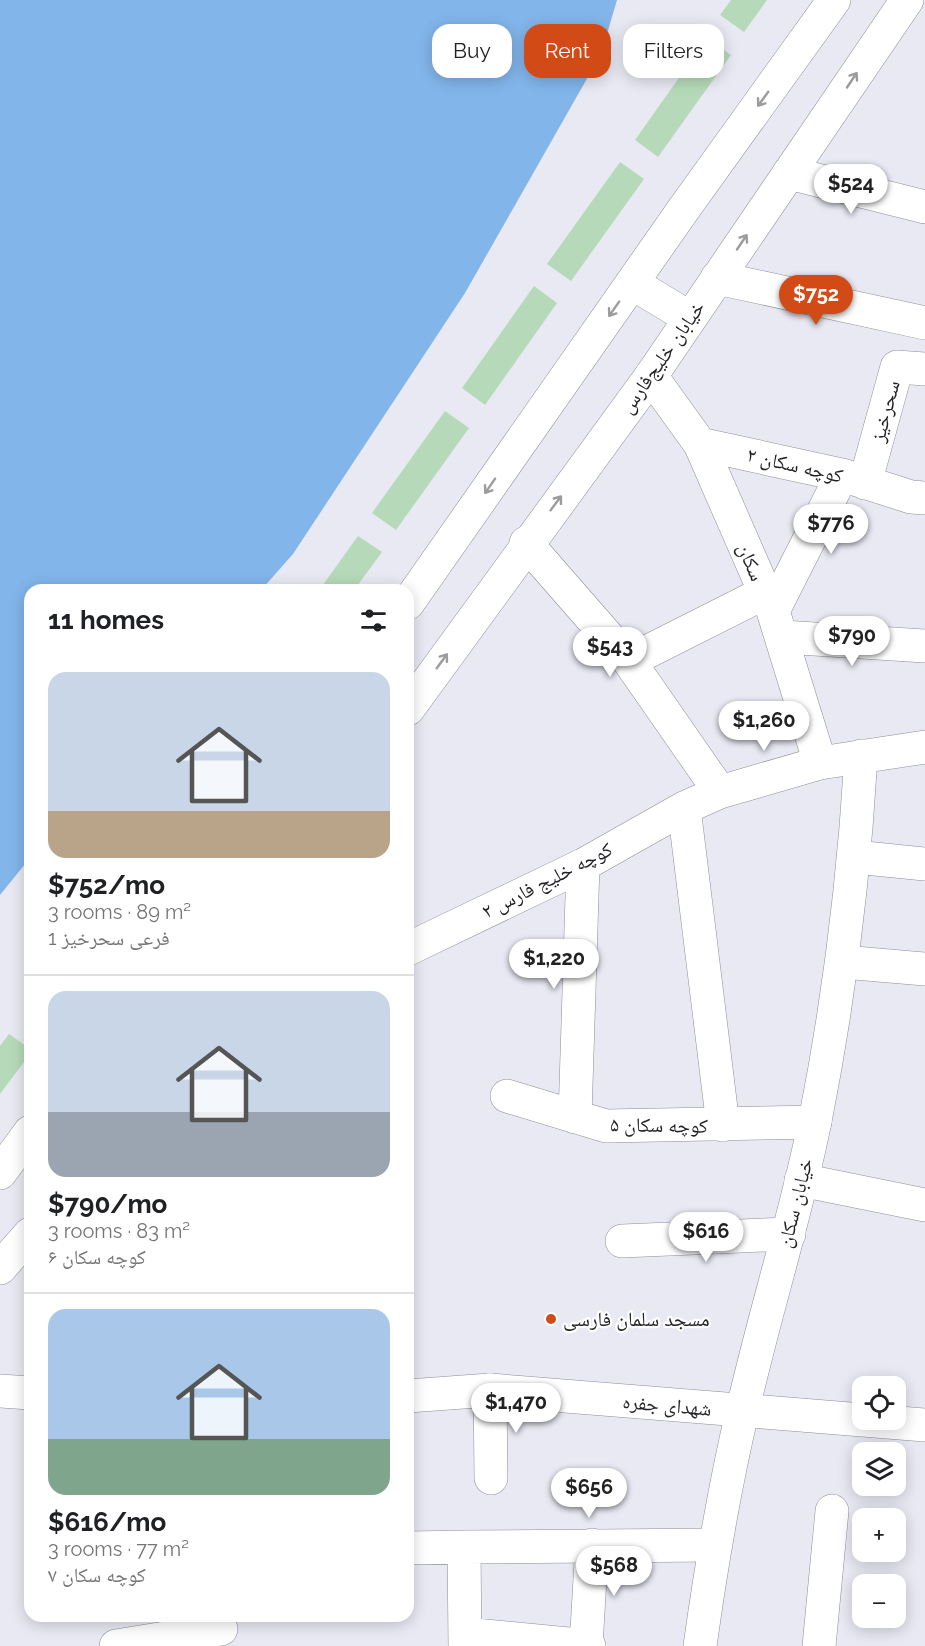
<!DOCTYPE html>
<meta charset="utf-8">
<style>
:root{--surface:#fff;--page:#f2f2f2;--text:#202124;--muted:#757577;--line:#e0e0e0;--accent:#d24b17}
body{margin:0;font-family:Raleway,"Noto Naskh Arabic",sans-serif;background:var(--page);color:var(--text);height:100vh;display:flex;flex-direction:column;font-size:22px;white-space:nowrap}
*{box-sizing:border-box;margin:0}
p{font-size:20px;color:var(--muted)}
.icon{flex:none;width:33px;height:33px;fill:none;stroke:currentColor;stroke-width:2;stroke-linecap:round;stroke-linejoin:round}
.map{position:relative;flex:1;overflow:hidden}
.drawer{position:absolute;left:24px;top:584px;width:390px;height:1038px;display:flex;flex-direction:column;background:var(--surface);border-radius:18px;box-shadow:0 3px 15px #0003}
.drawer>*{flex:none}
.guide{position:absolute;left:432px;top:24px;width:402px;height:54px;display:flex;gap:12px}
.tools{position:absolute;left:852px;top:1376px;display:grid;gap:12px}
.tools a{display:grid;place-items:center;width:54px;height:54px;border-radius:12px;background:var(--surface);box-shadow:0 3px 15px #0003;font-size:30px}
.price{position:absolute;translate:-50% -51px;padding:0 14px;border-radius:21px;background:#fff;color:#222;font-size:20px;line-height:39px;filter:drop-shadow(0 2px 3px #0008)}
.price::after{content:'';position:absolute;left:50%;top:36px;width:18px;height:14px;margin-left:-9px;background:inherit;clip-path:polygon(0 0,100% 0,50% 100%)}
.price.current{background:var(--accent);color:#fff}
ul{padding:0;list-style:none}
li{display:grid;align-content:center;gap:12px;height:318px;padding:0 24px}
li+li{border-top:2px solid var(--line)}
li span{display:grid;place-items:center;height:186px;border-radius:18px;color:#555}
li>.icon{margin-inline-start:auto}
span .icon{width:108px;height:108px;fill:#fffc;stroke-width:1}
li b{font-size:26px}
h2{display:flex;justify-content:space-between;align-items:center;height:72px;padding:0 24px;font-size:26px}
.pill{padding:0 21px;border-radius:18px;background:var(--surface);box-shadow:0 3px 15px #0003;font-size:21px;line-height:54px}
.pill.current{background:var(--accent);color:#fff}
.map>svg:first-child{display:block}
.green{fill:#b6dab9}
.water{fill:#82b5ea}
.lines{fill:none;stroke-linecap:round;stroke-linejoin:round}
.street-casing{stroke:#8d8e96;stroke-width:34}
.secondary-casing{stroke:#8d8e96;stroke-width:34}
.primary-casing{stroke:#8d8e96;stroke-width:34}
.street{stroke:#fff;stroke-width:33}
.secondary{stroke:#fff;stroke-width:33}
.primary{stroke:#fff;stroke-width:33}
.oneway{stroke:#9c9c9e}
.poi-dot{fill:#d24b17;stroke:#fff;stroke-width:2}
.labels{text-anchor:middle;dominant-baseline:central;stroke-width:4.5;stroke-linejoin:round;paint-order:stroke}
.street-label{font-size:20px;fill:#232327;stroke:#fff}
.poi-label{font-size:20px;fill:#232327;stroke:#fff;text-anchor:start}
</style>
<div class="map">
<svg width="925" height="1646" viewBox="0 0 925 1646">
<rect width="100%" height="100%" fill="#e8e9f3"/>
<!-- green -->
<path class="green" d="M 731,0 L 767,0 L 744,32 L 720,15 Z
M 707,38 L 731,55 L 658,157 L 635,140 Z
M 620,162 L 644,179 L 571,281 L 547,264 Z
M 534,286 L 557,303 L 485,405 L 462,388 Z
M 445,411 L 469,428 L 396,530 L 372,513 Z
M 358,536 L 382,552 L 355,589 L 320,589 Z
M 9,1034 L 30,1049 L 30,1054 L 0,1094 L 0,1046 Z"/>
<!-- water -->
<path class="water" d="M 0,0 L 617,0 L 601,54 L 465,293 L 293,554 L 262,589 L 30,590 L 30,858 L 0,895 Z"/>
<g class="lines">
<defs>
<path id="street" d="M 789,173 L 925,207
M 717,278 L 925,323
M 651,376 L 700,444 L 773,611 L 820,763
M 700,444 L 842,475 L 911,497 L 925,498
M 865,483 L 897,367 L 925,369
M 526,543 L 629,661 L 720,792
M 773,611 L 842,475
M 783,637 L 925,646
M 629,661 L 764,593
M 684,808 L 723,1125
M 855,857 L 925,864
M 408,949 L 583,865 L 684,808 L 720,792 L 820,763 L 925,747
M 843,962 L 925,969
M 507,1096 L 606,1126 L 815,1122
M 575,1117 L 583,865
M 801,1180 L 925,1205
M 622,1241 L 789,1234
M 490,1390 L 491,1478
M 464,1547 L 714,1545
M 408,1548 L 464,1547 L 465,1646
M 465,1634 L 589,1646
M 116,1646 L 221,1629
M 586,1646 L 592,1545
M 819,1646 L 832,1511"/>
<path id="secondary" d="M 0,1391 L 30,1393
M 408,1396 L 490,1390 L 925,1425
M 700,1646 C 711,1567 724,1490 742,1413 C 764,1315 795,1220 815,1121 C 839,1000 854,879 861,756"/>
<path id="primary" d="M 632,283 L 690,318
M 408,603 L 683,210 L 834,0
M 408,709 L 651,376 L 907,0
M 0,1173 L 30,1132
M 0,1268 L 30,1234"/>
</defs>
<!-- street casing -->
<use href="#street" class="street-casing"/>
<!-- secondary casing -->
<use href="#secondary" class="secondary-casing"/>
<!-- primary casing -->
<use href="#primary" class="primary-casing"/>
<!-- street -->
<use href="#street" class="street"/>
<!-- secondary -->
<use href="#secondary" class="secondary"/>
<!-- primary -->
<use href="#primary" class="primary"/>
</g>
<!-- one-way arrows -->
<defs><path id="oneway-shaft" d="M-6 0H5M1.5-3L5.5 0L1.5 3" fill="none" stroke-width="1.6" stroke-linecap="round" stroke-linejoin="round" transform="scale(1.5)"/></defs>
<g class="oneway">
<use href="#oneway-shaft" transform="translate(852 80) rotate(-56)"/>
<use href="#oneway-shaft" transform="translate(763 99) rotate(126)"/>
<use href="#oneway-shaft" transform="translate(742 242) rotate(-56)"/>
<use href="#oneway-shaft" transform="translate(614 309) rotate(125)"/>
<use href="#oneway-shaft" transform="translate(490 486) rotate(125)"/>
<use href="#oneway-shaft" transform="translate(556 503) rotate(-53)"/>
<use href="#oneway-shaft" transform="translate(442 661) rotate(-54)"/>
</g>
<!-- markers -->
<circle class="poi-dot" cx="551" cy="1319" r="6"/>
<g class="labels">
<!-- street labels -->
<g class="street-label">
<text transform="translate(662 357) rotate(-55)">خیابان خلیج‌فارس</text>
<text transform="translate(885 411) rotate(-75)">سحرخیز</text>
<text transform="translate(795 465) rotate(13)">کوچه سکان ۲</text>
<text transform="translate(751 562) rotate(67)">سکان</text>
<text transform="translate(547 880) rotate(-27)">کوچه خلیج فارس ۲</text>
<text transform="translate(659 1125) rotate(1)">کوچه سکان ۵</text>
<text transform="translate(795 1203) rotate(-76)">خیابان سکان</text>
<text transform="translate(667 1405) rotate(5)">شهدای جفره</text>
</g>
<!-- poi labels -->
<g class="poi-label">
<text x="563" y="1319">مسجد سلمان فارسی</text>
</g>
</g>
</svg>
<div class="tools">
<a><svg class="icon" aria-label="locate" viewBox="0 0 24 24"><circle cx="12" cy="12" r="6"/><path d="M12 2v4M12 18v4M2 12h4M18 12h4"/></svg></a>
<a><svg class="icon" aria-label="layers" viewBox="0 0 24 24"><path d="M12 4l9 5-9 5-9-5zM3 14l9 5 9-5"/></svg></a>
<a>+</a>
<a>−</a>
</div>
<b class="price" style="left:851px;top:215px">$524</b>
<b class="price current" style="left:816px;top:326px">$752</b>
<b class="price" style="left:831px;top:555px">$776</b>
<b class="price" style="left:852px;top:667px">$790</b>
<b class="price" style="left:610px;top:678px">$543</b>
<b class="price" style="left:764px;top:752px">$1,260</b>
<b class="price" style="left:554px;top:990px">$1,220</b>
<b class="price" style="left:706px;top:1263px">$616</b>
<b class="price" style="left:516px;top:1434px">$1,470</b>
<b class="price" style="left:589px;top:1519px">$656</b>
<b class="price" style="left:614px;top:1597px">$568</b>
<div class="guide">
<a class="pill">Buy</a>
<a class="pill current">Rent</a>
<a class="pill">Filters</a>
</div>
<section class="drawer">
<h2>11 homes<svg class="icon" aria-label="filters" viewBox="0 0 24 24"><path d="M4 7h16M4 17h16"/><circle cx="9" cy="7" r="2"/><circle cx="15" cy="17" r="2"/></svg></h2>
<ul>
<li><span style="background:linear-gradient(#c9d6e8 75%,#b9a48a 0)"><svg class="icon" aria-label="home" viewBox="0 0 24 24"><path d="M3 11l9-7 9 7M6 9v11h12V9"/></svg></span><div><b>$752/mo</b><p>3 rooms · 89 m²</p><p>فرعی سحرخیز 1</p></div></li>
<li><span style="background:linear-gradient(#c9d6e8 65%,#9aa5b1 0)"><svg class="icon" aria-label="home" viewBox="0 0 24 24"><path d="M3 11l9-7 9 7M6 9v11h12V9"/></svg></span><div><b>$790/mo</b><p>3 rooms · 83 m²</p><p>کوچه سکان ۶</p></div></li>
<li><span style="background:linear-gradient(#a9c7e8 70%,#7fa58c 0)"><svg class="icon" aria-label="home" viewBox="0 0 24 24"><path d="M3 11l9-7 9 7M6 9v11h12V9"/></svg></span><div><b>$616/mo</b><p>3 rooms · 77 m²</p><p>کوچه سکان ۷</p></div></li>
</ul>
</section>
</div>
